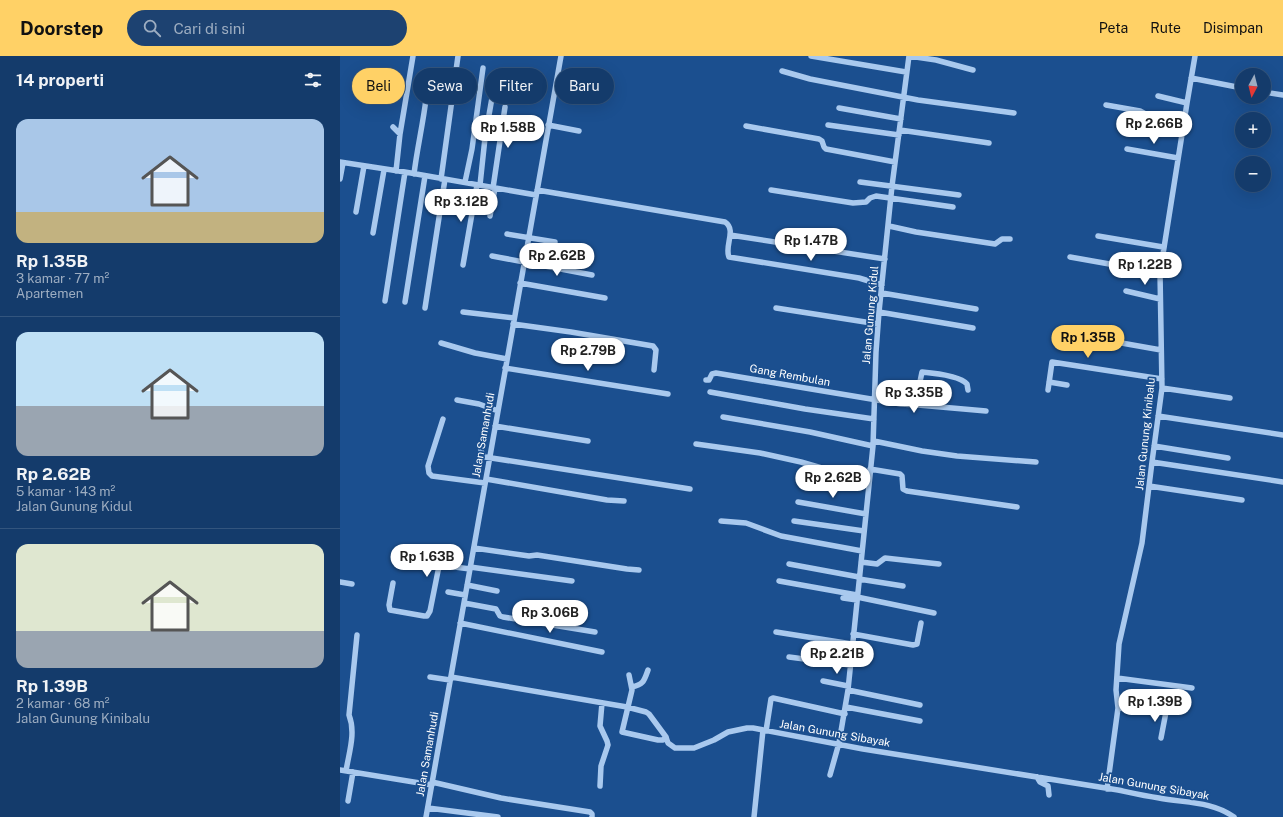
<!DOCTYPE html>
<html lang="id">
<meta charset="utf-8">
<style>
:root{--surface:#143b6b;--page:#1d4271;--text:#f1f3f6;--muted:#9dadc1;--line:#33557e;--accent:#ffd166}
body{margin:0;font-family:"Public Sans",sans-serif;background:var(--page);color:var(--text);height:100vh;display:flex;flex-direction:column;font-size:15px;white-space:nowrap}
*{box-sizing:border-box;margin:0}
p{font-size:13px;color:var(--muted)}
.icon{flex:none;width:22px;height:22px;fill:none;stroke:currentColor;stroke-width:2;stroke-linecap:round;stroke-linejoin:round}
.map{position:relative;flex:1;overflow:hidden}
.details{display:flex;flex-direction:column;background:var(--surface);width:340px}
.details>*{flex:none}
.top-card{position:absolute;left:12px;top:12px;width:380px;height:36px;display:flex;gap:8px}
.needle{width:26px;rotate:187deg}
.buttons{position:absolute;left:895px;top:12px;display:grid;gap:8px}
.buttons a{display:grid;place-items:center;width:36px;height:36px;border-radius:50%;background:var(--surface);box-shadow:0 4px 16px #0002,0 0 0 1px var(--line);font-size:20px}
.price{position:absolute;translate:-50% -34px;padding:0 9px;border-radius:14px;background:#fff;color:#222;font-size:13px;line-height:26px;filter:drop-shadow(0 1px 2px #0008)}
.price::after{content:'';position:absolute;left:50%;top:24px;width:12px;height:9px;margin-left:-6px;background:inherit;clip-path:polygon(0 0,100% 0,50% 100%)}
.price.active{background:var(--accent);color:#111}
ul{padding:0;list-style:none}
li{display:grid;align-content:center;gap:8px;height:212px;padding:0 16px}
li+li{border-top:1px solid var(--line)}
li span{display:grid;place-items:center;height:124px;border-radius:12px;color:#555}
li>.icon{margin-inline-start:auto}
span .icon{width:72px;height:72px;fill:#fffc;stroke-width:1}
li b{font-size:17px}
h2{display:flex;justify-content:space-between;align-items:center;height:48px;padding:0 16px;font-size:17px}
.chip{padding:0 14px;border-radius:18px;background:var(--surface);box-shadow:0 4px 16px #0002,0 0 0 1px var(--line);font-size:14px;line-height:36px}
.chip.active{background:var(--accent);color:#111}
header{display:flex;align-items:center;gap:24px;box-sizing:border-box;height:56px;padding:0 20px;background:var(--accent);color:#111}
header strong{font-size:19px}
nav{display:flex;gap:22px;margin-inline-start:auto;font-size:14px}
.search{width:280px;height:36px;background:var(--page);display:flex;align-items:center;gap:10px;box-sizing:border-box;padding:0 14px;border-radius:22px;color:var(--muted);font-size:15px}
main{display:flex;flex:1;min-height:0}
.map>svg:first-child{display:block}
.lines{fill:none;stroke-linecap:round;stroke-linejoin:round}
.minor{stroke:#a9c9ee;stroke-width:5.5}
.labels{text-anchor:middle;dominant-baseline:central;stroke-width:3.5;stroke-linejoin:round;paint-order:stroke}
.street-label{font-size:11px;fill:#fff;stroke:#1b4f8f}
</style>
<header>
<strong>Doorstep</strong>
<div class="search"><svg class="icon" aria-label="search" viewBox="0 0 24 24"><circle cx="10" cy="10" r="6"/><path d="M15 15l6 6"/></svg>Cari di sini</div>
<nav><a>Peta</a><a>Rute</a><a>Disimpan</a></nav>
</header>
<main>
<section class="details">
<h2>14 properti<svg class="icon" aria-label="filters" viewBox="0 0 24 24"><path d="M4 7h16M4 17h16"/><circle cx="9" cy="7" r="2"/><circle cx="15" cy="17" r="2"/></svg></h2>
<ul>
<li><span style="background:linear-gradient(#a9c7e8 75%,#c2b280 0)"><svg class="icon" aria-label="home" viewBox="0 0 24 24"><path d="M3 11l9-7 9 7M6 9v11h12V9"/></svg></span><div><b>Rp 1.35B</b><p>3 kamar · 77 m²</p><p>Apartemen</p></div></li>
<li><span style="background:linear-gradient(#bfe0f5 60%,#9aa5b1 0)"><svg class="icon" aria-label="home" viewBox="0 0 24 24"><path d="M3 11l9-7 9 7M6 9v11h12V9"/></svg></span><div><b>Rp 2.62B</b><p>5 kamar · 143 m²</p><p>Jalan Gunung Kidul</p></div></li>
<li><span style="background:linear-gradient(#dfe7d0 70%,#9aa5b1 0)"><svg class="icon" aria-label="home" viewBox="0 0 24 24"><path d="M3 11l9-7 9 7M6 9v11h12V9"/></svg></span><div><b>Rp 1.39B</b><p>2 kamar · 68 m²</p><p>Jalan Gunung Kinibalu</p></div></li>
</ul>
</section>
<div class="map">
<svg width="943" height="761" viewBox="0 0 943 761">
<rect width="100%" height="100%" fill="#1b4f8f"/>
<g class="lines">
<!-- minor -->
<path class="minor" d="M 471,0 L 566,16
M 569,0 L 596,4 L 633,14
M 442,15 L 470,23 L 578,44 L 674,57
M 851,22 L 902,32
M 924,36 L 943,39
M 818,40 L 847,47
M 766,49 L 800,55 L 811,61 L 844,67
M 499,52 L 561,63
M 208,69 L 239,75
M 488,69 L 559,79
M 406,70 L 479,83 L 482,85 L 484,91 L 486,93 L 555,106
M 53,71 L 60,78 L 56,115
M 560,74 L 649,87
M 60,78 L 73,0
M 787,93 L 838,102
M 0,106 L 65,116 L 196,139
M 74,118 C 77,93 83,68 86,43
M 0,123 L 3,107
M 101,123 L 118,0
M 125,126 L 132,93 L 143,12
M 520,126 L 619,139
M 140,129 L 145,82 L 153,36
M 153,132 L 165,51
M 197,134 L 385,166 C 397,174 384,190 389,201 L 519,222 L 542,229
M 431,134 L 513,147 L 526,146 L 530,142 L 536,140 L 613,151
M 16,156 L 24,110
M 150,160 L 155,132
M 549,170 L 576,176 L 655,188 L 662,183 L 670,183
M 33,177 L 44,114
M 167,178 L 215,186
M 390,179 L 545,203
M 758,180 L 823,191
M 152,200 L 252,219
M 730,201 L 820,217
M 123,209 L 137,129
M 180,227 L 265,242
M 786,235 L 820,243
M 542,237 L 636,253
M 45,245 L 65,116
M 65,246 L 85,120
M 85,252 L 105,123
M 436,252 L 538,268
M 123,256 L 174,262
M 539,256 L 633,272
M 173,268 L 231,276 L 313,290 L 316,294 L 314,314
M 725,277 L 821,294
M 101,287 L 135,297 L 167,303
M 165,312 L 328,338
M 366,324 L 369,324 L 372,318 L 376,317 L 465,332 L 561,348 L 578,349 L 576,345 L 582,316 C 593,317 620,320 627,328 L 628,334
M 709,326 L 727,329
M 822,332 L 890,342
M 708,334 L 712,306 L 822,323
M 370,336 L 465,353 L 534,363
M 117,344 L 139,348 L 158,355
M 578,349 L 646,355
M 818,360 L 943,379
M 383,361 L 470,376 L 533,390
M 103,363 L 88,410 L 89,417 L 92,420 L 145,427
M 155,370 L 248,385
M 534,385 L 582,395 L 617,400 L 696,406
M 356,388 L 420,397 L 461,406 L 485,413 L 530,417
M 140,390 L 142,398 L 145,401 L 350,433
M 814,390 L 888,402
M 812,406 L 943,426
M 530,413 L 560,418 L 562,420 L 563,433 L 567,435 L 677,451
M 146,423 L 267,444 L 284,445
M 809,430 L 902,444
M 458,446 L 526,458
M 381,465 L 406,467 L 441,480 L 522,495
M 454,465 L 524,475
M 134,492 L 189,500 L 197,499 L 287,513 L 299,514
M 58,503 L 100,510
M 521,506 L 537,508 L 545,502 L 599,508
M 449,508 L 519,521
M 130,511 L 232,525
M 519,523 L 563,530
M 439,525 L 517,539
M 0,526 L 12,528
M 53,527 L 49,549 L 50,554 L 84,560 L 87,560 L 90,555 L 98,515 L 100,509 L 130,513
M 127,529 L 157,535
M 108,536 L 125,539
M 517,541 L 594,557
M 503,542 L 517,544
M 124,547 L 156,553 L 160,560 L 163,561 L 255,576
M 120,567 L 262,596
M 436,576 L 512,588
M 513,578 L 573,589 L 577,588 L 581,567
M 449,601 L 510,609
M 289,619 L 292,634 L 282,676 L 318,684 L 323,684 L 326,681
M 90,621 L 110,624
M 111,621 L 287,651 L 306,656 L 309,658 L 326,681 L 328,687 L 335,692 L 354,692 L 374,684 L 388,676 L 407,672 L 413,672 L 523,693 L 778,734 C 792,737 805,740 819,742 C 844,747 872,745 894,761
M 777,622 L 852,632
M 483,625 L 508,630
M 292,631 C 304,628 304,625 308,614
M 508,634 L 580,649
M 506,651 L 580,665
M 778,652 L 826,656 L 821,682
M 426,675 L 431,643 L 433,642 L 505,658
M 0,714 L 92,729
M 6,715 C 9,696 16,677 9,659 L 17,579
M 490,719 L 499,687 L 508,634 L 533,390 L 536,296 L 539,256 L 552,130 L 569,0
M 697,721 L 700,726 L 708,730 L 709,739
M 92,726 L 161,742 L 250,756 L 252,758 L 252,761
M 260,730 L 261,710 L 268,689 L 267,685 L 260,670 L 262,647
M 767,733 L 778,652 L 776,634 L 779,588 L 802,487 L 812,406 L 822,332 L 820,217 L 847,47 L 855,0
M 8,745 L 13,716
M 88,752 L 158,761
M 86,761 L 221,0
M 414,761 L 423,674"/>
</g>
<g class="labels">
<!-- street labels -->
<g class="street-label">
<text transform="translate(530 259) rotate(-85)">Jalan Gunung Kidul</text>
<text transform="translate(450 319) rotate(10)">Gang Rembulan</text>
<text transform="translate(805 378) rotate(-84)">Jalan Gunung Kinibalu</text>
<text transform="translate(143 379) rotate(-80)">Jalan Samanhudi</text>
<text transform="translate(495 677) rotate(10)">Jalan Gunung Sibayak</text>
<text transform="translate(87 698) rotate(-80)">Jalan Samanhudi</text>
<text transform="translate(814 730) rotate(10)">Jalan Gunung Sibayak</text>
</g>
</g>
</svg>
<div class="buttons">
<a><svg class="needle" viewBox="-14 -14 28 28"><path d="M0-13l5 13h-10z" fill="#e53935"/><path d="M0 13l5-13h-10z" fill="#9dadc1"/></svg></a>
<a>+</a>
<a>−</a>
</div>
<b class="price" style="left:814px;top:89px">Rp 2.66B</b>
<b class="price" style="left:168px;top:93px">Rp 1.58B</b>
<b class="price" style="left:121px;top:167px">Rp 3.12B</b>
<b class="price" style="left:471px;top:206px">Rp 1.47B</b>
<b class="price" style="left:217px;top:221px">Rp 2.62B</b>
<b class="price" style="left:805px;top:230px">Rp 1.22B</b>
<b class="price active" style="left:748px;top:303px">Rp 1.35B</b>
<b class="price" style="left:248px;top:316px">Rp 2.79B</b>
<b class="price" style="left:574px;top:358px">Rp 3.35B</b>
<b class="price" style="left:493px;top:443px">Rp 2.62B</b>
<b class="price" style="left:87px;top:522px">Rp 1.63B</b>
<b class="price" style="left:210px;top:578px">Rp 3.06B</b>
<b class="price" style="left:497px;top:619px">Rp 2.21B</b>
<b class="price" style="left:815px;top:667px">Rp 1.39B</b>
<div class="top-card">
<a class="chip active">Beli</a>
<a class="chip">Sewa</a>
<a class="chip">Filter</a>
<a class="chip">Baru</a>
</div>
</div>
</main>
